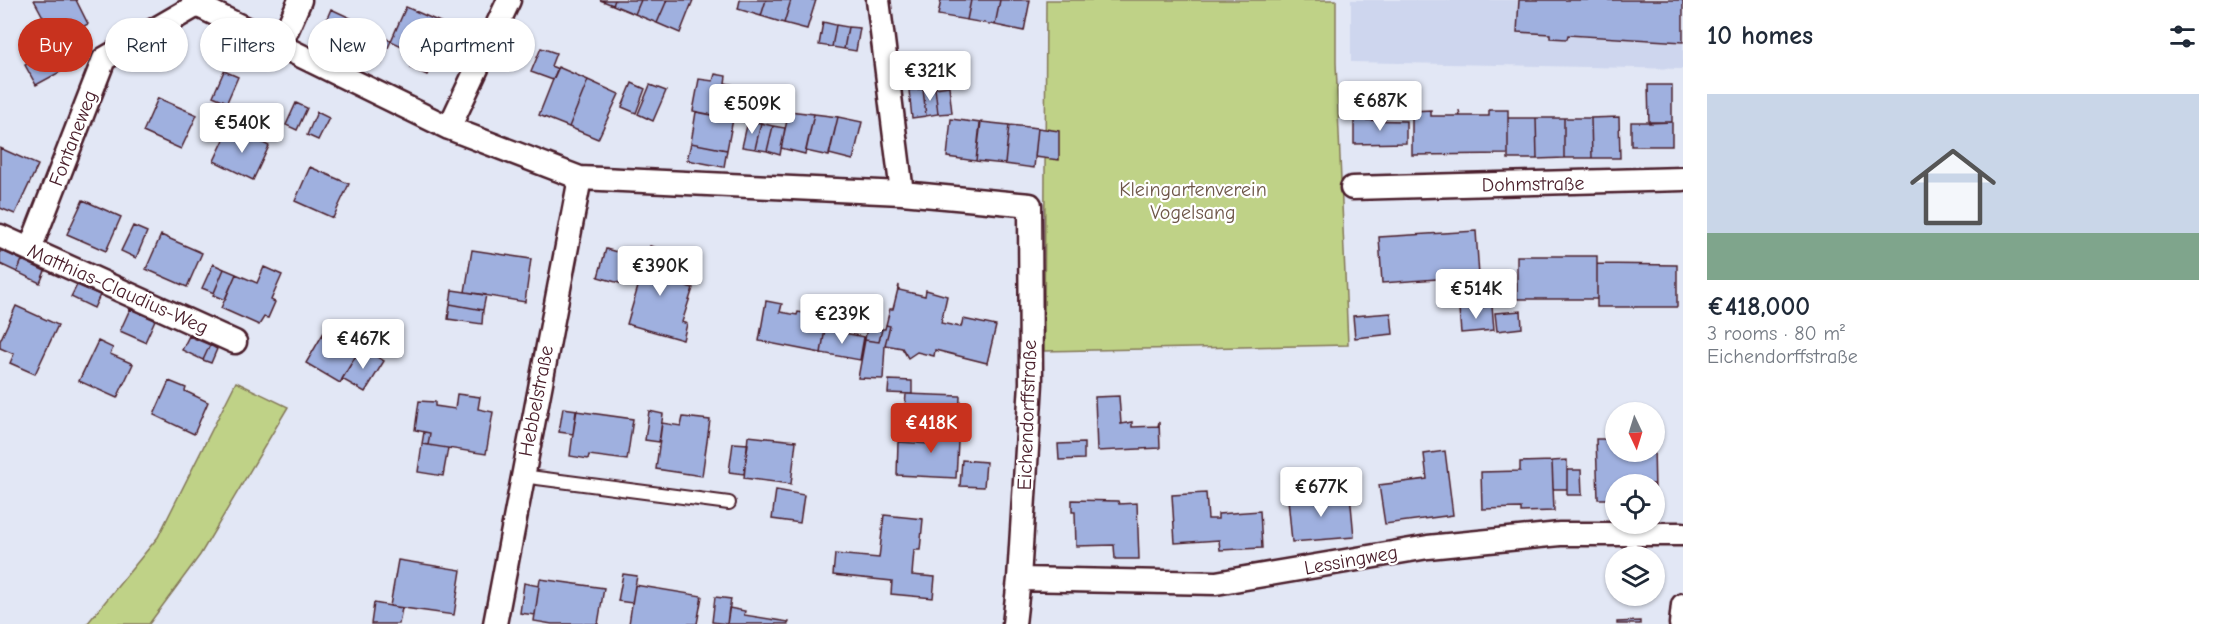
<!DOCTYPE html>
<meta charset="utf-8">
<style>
:root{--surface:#fff;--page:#f2f2f3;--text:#1f2937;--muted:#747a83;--line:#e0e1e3;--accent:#c8321e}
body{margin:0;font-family:"Comic Neue",sans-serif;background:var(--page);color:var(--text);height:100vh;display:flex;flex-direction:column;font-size:22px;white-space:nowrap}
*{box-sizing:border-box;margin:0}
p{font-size:20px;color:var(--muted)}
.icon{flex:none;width:33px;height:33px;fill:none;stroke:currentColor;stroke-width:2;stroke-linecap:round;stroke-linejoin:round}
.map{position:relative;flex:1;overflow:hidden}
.panel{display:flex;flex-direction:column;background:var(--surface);width:540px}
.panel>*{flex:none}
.top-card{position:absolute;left:18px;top:18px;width:570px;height:54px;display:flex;gap:12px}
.needle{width:39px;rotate:176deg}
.buttons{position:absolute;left:1605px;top:402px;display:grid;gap:12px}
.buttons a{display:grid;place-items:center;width:60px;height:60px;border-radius:50%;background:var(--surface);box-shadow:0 2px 4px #0004;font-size:30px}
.price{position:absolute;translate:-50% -51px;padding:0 14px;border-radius:6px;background:#fff;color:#222;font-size:20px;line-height:39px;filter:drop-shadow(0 2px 3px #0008)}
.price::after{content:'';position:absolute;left:50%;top:36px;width:18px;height:14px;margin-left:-9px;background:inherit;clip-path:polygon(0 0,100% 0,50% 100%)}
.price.active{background:var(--accent);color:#fff}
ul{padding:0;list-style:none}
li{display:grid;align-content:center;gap:12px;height:318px;padding:0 24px}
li+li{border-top:2px solid var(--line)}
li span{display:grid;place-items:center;height:186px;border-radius:0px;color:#555}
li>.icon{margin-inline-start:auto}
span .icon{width:108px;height:108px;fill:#fffc;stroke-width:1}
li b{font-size:26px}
h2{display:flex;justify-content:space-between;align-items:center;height:72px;padding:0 24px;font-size:26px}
.chip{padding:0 21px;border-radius:27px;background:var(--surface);box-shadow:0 2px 4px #0004;font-size:21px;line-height:54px}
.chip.active{background:var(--accent);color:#fff}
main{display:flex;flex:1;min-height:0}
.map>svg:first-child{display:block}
.built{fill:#ced6ee}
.green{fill:#bfd287;stroke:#847859;stroke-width:1.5}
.building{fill:#9fb0df;stroke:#4a1f2b;stroke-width:1.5}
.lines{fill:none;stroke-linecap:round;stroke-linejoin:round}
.lane-casing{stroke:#4a1f2b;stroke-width:16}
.street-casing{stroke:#4a1f2b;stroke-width:27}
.lane{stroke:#fff;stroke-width:12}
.street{stroke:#fff;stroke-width:22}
.labels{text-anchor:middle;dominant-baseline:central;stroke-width:4.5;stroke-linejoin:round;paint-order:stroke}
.street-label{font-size:20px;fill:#4a1f2b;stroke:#fff}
.park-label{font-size:20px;fill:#6d5547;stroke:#fff}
</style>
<main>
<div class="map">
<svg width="1683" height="624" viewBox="0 0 1683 624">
<rect width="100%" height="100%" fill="#e2e7f5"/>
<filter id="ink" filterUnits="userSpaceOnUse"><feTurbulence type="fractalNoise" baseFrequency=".0167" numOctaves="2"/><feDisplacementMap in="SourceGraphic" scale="12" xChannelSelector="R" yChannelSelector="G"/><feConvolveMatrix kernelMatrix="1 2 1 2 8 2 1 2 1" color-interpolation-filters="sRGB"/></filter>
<g filter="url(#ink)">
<!-- built -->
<path class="built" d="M 1351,0 L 1683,0 L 1683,69 L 1351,62 Z"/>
<!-- green -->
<path class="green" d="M 1046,0 L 1336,0 L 1336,63 L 1348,345 L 1044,351 Z
M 236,382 L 288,407 L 200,555 L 149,624 L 87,624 L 158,537 Z"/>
<!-- building -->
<path class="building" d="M 34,0 L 76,0 L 88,24 L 56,41 Z
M 600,0 L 615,0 L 613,5 Z
M 615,0 L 641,0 L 635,14 L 613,5 Z
M 641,0 L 667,0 L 657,23 L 635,14 Z
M 667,0 L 693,0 L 680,33 L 657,23 Z
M 740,0 L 766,0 L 761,16 L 738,9 Z
M 766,0 L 791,0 L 784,23 L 761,16 Z
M 791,0 L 816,0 L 807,29 L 784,23 Z
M 941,0 L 971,0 L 967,20 L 938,15 Z
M 971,0 L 1000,0 L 995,25 L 967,20 Z
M 1000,0 L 1030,0 L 1024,31 L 995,25 Z
M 1519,0 L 1683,0 L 1683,42 L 1568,35 L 1567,39 L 1550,38 L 1550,34 L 1517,32 Z
M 406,7 L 449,26 L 427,75 L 411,68 L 415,59 L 403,54 L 406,48 L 391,41 Z
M 331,9 L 370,27 L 354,61 L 316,44 Z
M 823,22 L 836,25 L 832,47 L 819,45 Z
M 836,25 L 848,27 L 844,49 L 832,47 Z
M 848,27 L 860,28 L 856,51 L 844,49 Z
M 380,36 L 391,41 L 381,64 L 369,59 Z
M 541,48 L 556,53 L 551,66 L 558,69 L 553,80 L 531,72 Z
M 50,52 L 60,72 L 36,85 L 25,65 Z
M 558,67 L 588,80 L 569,127 L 539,115 Z
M 224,71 L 238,77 L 227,102 L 213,96 Z
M 715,74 L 726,76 L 725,83 L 740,86 L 733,119 L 693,111 L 699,79 L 713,81 Z
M 588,80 L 619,94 L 598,139 L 569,127 Z
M 632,83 L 645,89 L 636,113 L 622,107 Z
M 650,85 L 666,91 L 653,121 L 638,114 Z
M 1648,85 L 1672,85 L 1672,122 L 1649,123 Z
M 949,86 L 952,113 L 938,114 L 935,88 Z
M 935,88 L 938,114 L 926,116 L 923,89 Z
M 923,89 L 926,116 L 912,118 L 909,90 Z
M 158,98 L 197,115 L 181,149 L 143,132 Z
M 296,103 L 307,108 L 297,130 L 286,125 Z
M 1431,110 L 1431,116 L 1460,116 L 1459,110 L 1460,116 L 1489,116 L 1489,110 L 1508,110 L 1508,154 L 1412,155 L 1412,111 Z
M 789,111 L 814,114 L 805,154 L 781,148 Z
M 317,112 L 329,118 L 318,140 L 307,135 Z
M 696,112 L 733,119 L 727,150 L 691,143 Z
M 814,114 L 838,117 L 829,156 L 806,151 Z
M 838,117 L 862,122 L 853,160 L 829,154 Z
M 1619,117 L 1620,158 L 1592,158 L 1591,118 Z
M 1508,118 L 1536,118 L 1537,159 L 1508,159 Z
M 1536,118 L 1564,118 L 1564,158 L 1537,159 Z
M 1564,118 L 1591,118 L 1592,158 L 1564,158 Z
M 951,119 L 980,123 L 976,161 L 947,157 Z
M 1354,120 L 1406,121 L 1406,143 L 1354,144 Z
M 748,121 L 761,123 L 755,149 L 742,147 Z
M 981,122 L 1009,125 L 1005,164 L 976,161 Z
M 1631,122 L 1672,122 L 1672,146 L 1631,146 Z
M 761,123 L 773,126 L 767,151 L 755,149 Z
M 1009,125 L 1038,128 L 1034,168 L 1005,164 Z
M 773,126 L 785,128 L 780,155 L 767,151 Z
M 230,127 L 269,146 L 253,180 L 214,161 Z
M 1038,128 L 1059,131 L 1059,160 L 1035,157 Z
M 691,143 L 727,150 L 724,167 L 687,160 Z
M 0,148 L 38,165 L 15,214 L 0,208 Z
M 310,167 L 349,184 L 333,218 L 295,201 Z
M 83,200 L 121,217 L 106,251 L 67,234 Z
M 133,226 L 147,232 L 136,258 L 121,251 Z
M 1476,231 L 1479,276 L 1382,283 L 1379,237 Z
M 161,235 L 202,253 L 187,287 L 146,269 Z
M 650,246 L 678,254 L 674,269 L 662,276 L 661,278 L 693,288 L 682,322 L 687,324 L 683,340 L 627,324 Z
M 606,249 L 639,258 L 630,286 L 598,277 Z
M 0,250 L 22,260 L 17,272 L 0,264 Z
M 472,250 L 531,259 L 525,302 L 465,292 Z
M 1517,256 L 1597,256 L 1597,299 L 1517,299 Z
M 22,260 L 45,271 L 40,283 L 17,272 Z
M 213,264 L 224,269 L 214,293 L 202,288 Z
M 1597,264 L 1677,265 L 1677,307 L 1597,307 Z
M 264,267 L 282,275 L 271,300 L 275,302 L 268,318 L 264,317 L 259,325 L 221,308 L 236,274 L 257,283 Z
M 224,269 L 236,274 L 225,300 L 213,295 Z
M 77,285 L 100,295 L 94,308 L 71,297 Z
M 899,285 L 899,290 L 925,296 L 926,290 L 947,296 L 941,323 L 961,327 L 963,319 L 996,326 L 987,363 L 935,350 L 934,356 L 917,352 L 908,358 L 902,348 L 885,345 L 890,326 L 886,325 L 890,309 L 893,309 Z
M 452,290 L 486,295 L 483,310 L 450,304 Z
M 766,301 L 782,304 L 780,312 L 797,315 L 798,312 L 827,317 L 821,353 L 759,341 Z
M 450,304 L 483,310 L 482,324 L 448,319 Z
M 16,306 L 58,325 L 35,374 L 10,363 L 14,354 L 0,348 L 0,341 Z
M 1492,306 L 1494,330 L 1461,333 L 1459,309 Z
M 130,309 L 155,320 L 145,342 L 120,331 Z
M 1521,311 L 1522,328 L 1497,331 L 1495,313 Z
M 1391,313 L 1393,334 L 1355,338 L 1353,316 Z
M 886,325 L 890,326 L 885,345 L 883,379 L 858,378 L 865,340 L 879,342 L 882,329 L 885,329 Z
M 867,326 L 882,329 L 879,342 L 865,340 Z
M 327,327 L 361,347 L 340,383 L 306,363 Z
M 825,329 L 864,337 L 860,360 L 821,353 Z
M 189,336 L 210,345 L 203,360 L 182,350 Z
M 98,341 L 113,348 L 110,354 L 133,364 L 117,398 L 79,381 Z
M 210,345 L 217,349 L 211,363 L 203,360 Z
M 361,347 L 384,361 L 365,392 L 342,379 Z
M 889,380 L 912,381 L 912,394 L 888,393 Z
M 169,381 L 186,388 L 185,391 L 208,402 L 194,434 L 154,415 Z
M 457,394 L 480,397 L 478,409 L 493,412 L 486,454 L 428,445 L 430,433 L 415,430 L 419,401 L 435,402 L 435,406 L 455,409 Z
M 906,394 L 960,396 L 959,424 L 904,421 Z
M 1119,396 L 1121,424 L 1132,422 L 1132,427 L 1158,426 L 1159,422 L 1160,448 L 1097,451 L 1095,397 Z
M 563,408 L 577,410 L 573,434 L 559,432 Z
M 576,411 L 633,419 L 627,460 L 589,455 L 588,459 L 570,456 Z
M 649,411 L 663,414 L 659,442 L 645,440 Z
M 683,417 L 710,420 L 702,476 L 656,469 L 662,423 L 681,426 Z
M 931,422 L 959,424 L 956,478 L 897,475 L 898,442 L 930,444 Z
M 424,432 L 430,433 L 428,445 L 422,444 Z
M 748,436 L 796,441 L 791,484 L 744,478 Z
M 1596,439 L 1616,439 L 1616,452 L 1654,452 L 1654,447 L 1655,493 L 1654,484 L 1616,484 L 1616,499 L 1598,499 Z
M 733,443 L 748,444 L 744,474 L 729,472 Z
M 1084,443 L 1084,459 L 1059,460 L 1058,444 Z
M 422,444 L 448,448 L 443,476 L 418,472 Z
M 1445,451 L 1453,515 L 1385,524 L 1379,485 L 1427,479 L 1424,454 Z
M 962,460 L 986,462 L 984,487 L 960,486 Z
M 1567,460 L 1567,489 L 1553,489 L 1552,461 Z
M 1552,461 L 1554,511 L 1521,512 L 1521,508 L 1482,509 L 1481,472 L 1520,471 L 1520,462 Z
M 1567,470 L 1581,470 L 1582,495 L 1567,495 Z
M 776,490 L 804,495 L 800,523 L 772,519 Z
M 1206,493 L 1208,519 L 1218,519 L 1218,514 L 1260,511 L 1262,548 L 1220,550 L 1219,540 L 1175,543 L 1172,495 Z
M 1350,494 L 1354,537 L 1292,542 L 1288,499 Z
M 1072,500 L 1118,501 L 1119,504 L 1137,503 L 1139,559 L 1115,559 L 1114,545 L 1076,546 L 1075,512 L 1072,512 Z
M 884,515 L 923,519 L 920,550 L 914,550 L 912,575 L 935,577 L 933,598 L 891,594 L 892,581 L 833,575 L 835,554 L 879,558 Z
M 398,560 L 461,570 L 454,615 L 390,606 Z
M 623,574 L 637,576 L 632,603 L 618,601 Z
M 540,579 L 604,588 L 598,624 L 552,624 L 534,621 Z
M 524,583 L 539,586 L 535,615 L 520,613 Z
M 635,585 L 702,596 L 697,624 L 629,624 Z
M 715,597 L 731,599 L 727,624 L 712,622 Z
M 374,603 L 402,608 L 399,624 L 371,624 Z
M 729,608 L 745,611 L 744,615 L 789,622 L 788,624 L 727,624 Z
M 1640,621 L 1640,624 L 1617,624 L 1617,622 Z"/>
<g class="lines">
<defs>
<path id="lane" d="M 522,476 L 729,503"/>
<path id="street" d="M 194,0 L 197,5 L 449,128 L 580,178 L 902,193 L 1030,205 L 1031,383 L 1019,579 L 1014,624
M 878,0 L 902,193
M 280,46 L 300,0
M 449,128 L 509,0
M 1352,188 L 1683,179
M 0,236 L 235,342
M 30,249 L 104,59 L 197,5
M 1019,579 L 1216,583 L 1428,547 L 1560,534 L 1683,534
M 495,624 L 580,178
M 1681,624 L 1683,605"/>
</defs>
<!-- lane casing -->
<use href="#lane" class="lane-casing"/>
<!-- street casing -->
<use href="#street" class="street-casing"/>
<!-- lane -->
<use href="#lane" class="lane"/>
<!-- street -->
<use href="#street" class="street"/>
</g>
</g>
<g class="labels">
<!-- street labels -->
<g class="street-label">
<text transform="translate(73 138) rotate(-69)">Fontaneweg</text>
<text transform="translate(1533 184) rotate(-1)">Dohmstraße</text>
<text transform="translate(118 289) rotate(24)">Matthias-Claudius-Weg</text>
<text transform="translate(536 401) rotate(-79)">Hebbelstraße</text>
<text transform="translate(1027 415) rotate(-88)">Eichendorffstraße</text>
<text transform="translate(1351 560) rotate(-10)">Lessingweg</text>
</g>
<!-- park labels -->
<g class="park-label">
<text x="1193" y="189">Kleingartenverein<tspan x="1193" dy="23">Vogelsang</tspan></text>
</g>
</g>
</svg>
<div class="buttons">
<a><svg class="needle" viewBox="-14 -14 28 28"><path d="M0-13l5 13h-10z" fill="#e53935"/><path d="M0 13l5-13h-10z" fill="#747a83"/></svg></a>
<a><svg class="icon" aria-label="locate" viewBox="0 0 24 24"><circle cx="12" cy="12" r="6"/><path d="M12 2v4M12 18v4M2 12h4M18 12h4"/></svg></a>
<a><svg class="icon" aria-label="layers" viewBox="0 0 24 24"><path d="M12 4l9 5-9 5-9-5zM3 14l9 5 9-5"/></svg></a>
</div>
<b class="price" style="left:930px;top:102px">€321K</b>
<b class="price" style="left:1380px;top:132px">€687K</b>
<b class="price" style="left:752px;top:135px">€509K</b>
<b class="price" style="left:242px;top:154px">€540K</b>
<b class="price" style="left:660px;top:297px">€390K</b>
<b class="price" style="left:1476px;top:320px">€514K</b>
<b class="price" style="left:842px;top:345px">€239K</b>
<b class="price" style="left:363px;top:370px">€467K</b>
<b class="price active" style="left:931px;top:454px">€418K</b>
<b class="price" style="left:1321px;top:518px">€677K</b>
<div class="top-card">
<a class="chip active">Buy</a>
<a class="chip">Rent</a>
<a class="chip">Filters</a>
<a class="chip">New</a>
<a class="chip">Apartment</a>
</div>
</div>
<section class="panel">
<h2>10 homes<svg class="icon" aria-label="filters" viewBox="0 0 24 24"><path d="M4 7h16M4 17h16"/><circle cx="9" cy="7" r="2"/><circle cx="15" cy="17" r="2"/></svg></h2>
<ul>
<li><span style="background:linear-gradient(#c9d6e8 75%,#7fa58c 0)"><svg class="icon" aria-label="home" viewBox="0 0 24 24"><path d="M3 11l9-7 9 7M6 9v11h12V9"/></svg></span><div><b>€418,000</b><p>3 rooms · 80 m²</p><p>Eichendorffstraße</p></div></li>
</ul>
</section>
</main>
